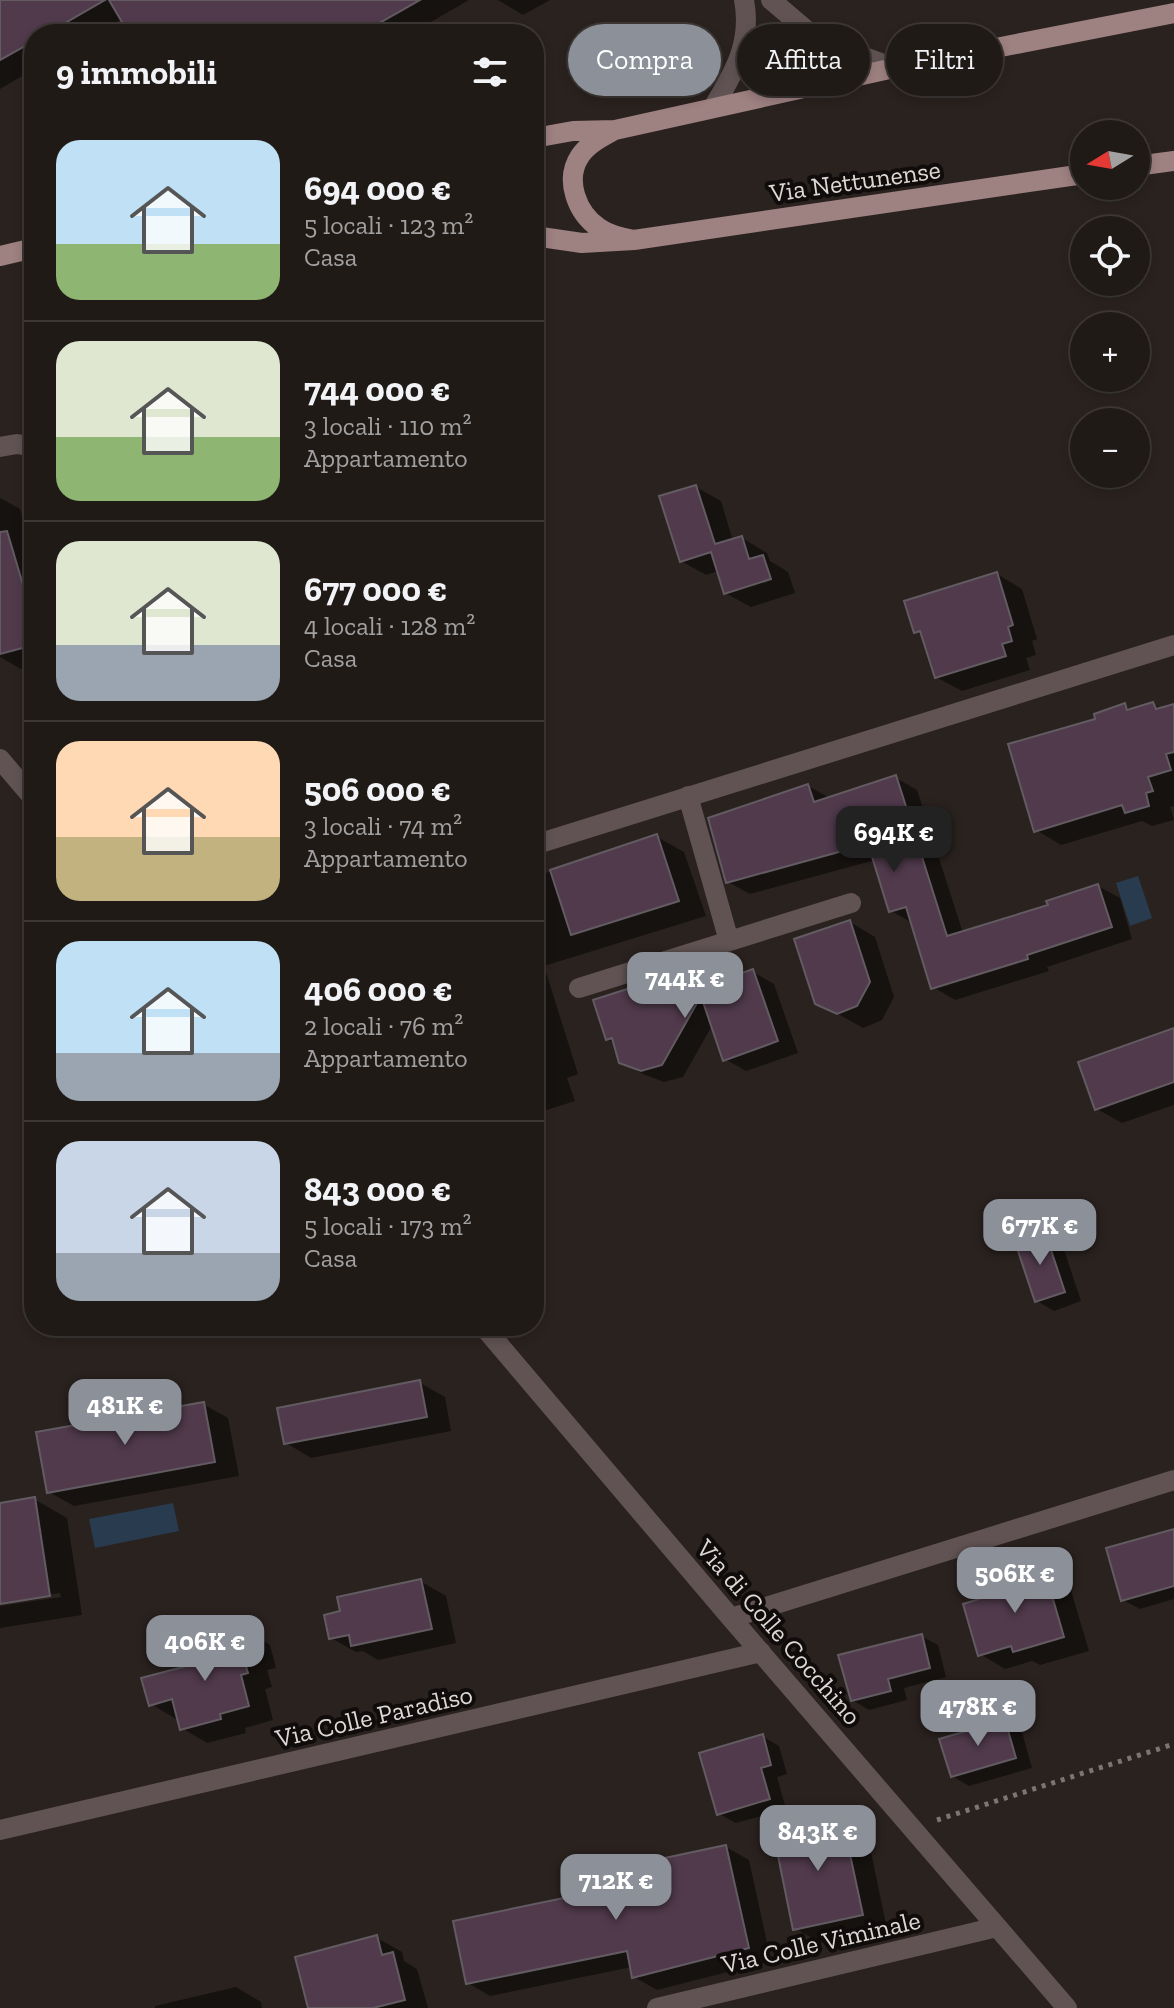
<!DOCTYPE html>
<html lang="it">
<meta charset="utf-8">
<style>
:root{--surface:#201a17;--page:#2d2724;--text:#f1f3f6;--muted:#a2a1a1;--line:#3d3836;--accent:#8c9099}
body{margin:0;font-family:"Zilla Slab",serif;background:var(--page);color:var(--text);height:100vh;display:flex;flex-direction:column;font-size:30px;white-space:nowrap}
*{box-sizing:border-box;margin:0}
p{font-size:26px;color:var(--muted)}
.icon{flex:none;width:44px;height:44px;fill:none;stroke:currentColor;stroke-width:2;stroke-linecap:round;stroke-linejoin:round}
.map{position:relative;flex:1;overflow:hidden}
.panel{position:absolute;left:24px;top:24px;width:520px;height:1312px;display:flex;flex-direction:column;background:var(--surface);border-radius:32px;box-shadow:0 4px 12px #0003,0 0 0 2px var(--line)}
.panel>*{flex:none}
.top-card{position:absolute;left:568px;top:24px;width:486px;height:72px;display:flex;gap:16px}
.needle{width:52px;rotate:259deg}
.tools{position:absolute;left:1070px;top:120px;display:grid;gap:16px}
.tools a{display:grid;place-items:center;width:80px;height:80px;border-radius:50%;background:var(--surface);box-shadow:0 4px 12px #0003,0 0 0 2px var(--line);font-size:40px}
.price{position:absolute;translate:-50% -68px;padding:0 18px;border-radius:16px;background:var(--accent);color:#fff;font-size:26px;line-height:52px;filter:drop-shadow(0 2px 4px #0008)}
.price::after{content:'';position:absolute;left:50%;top:48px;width:24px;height:18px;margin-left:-12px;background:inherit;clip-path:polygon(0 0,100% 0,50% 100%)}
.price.selected{background:#222;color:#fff}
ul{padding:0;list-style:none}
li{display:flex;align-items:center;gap:24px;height:200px;padding:0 32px}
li+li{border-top:2px solid var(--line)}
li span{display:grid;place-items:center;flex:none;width:224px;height:160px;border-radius:24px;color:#555}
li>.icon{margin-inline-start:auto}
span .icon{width:96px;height:96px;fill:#fffc;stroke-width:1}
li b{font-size:34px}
h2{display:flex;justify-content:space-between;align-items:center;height:96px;padding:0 32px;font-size:34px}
.chip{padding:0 28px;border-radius:36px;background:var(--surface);box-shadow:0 4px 12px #0003,0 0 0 2px var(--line);font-size:28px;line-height:72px}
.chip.selected{background:var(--accent);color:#fff}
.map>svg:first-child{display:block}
.water{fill:#293c4f}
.shadow{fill:#0007}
.building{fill:#503a4c;stroke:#625b61;stroke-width:2}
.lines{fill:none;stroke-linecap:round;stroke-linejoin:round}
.path{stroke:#7c7572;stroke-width:5;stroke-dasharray:4 6;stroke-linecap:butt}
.minor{stroke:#615353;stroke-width:20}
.major{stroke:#9e8181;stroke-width:20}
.labels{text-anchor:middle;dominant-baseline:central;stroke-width:8;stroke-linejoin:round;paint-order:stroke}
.street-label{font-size:26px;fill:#ddd7d5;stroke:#100c0b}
</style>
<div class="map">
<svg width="1174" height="2008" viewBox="0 0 1174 2008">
<rect width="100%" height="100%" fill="#2a221f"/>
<!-- water -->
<path class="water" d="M 1138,876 L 1152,918 L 1130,926 L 1116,883 Z
M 173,1503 L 179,1531 L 95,1548 L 89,1519 Z"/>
<!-- shadow -->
<path class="shadow" d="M 0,0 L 469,0 L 410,34 L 131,34 L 122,19 L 96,34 L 34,34 L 34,69 L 0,89 Z
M 498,0 L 550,0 L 523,15 Z
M 696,487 L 721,501 L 733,541 L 742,538 L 767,553 L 770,561 L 788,572 L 795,593 L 751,607 L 725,593 L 719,571 L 706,575 L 681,561 Z
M 0,498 L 20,509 L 34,556 L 34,666 L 21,669 L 0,657 Z
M 997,574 L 1022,589 L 1037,639 L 1032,641 L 1036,655 L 1026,658 L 1030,670 L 962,691 L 936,677 L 924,636 L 915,631 Z
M 1153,704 L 1162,709 L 1174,709 L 1174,806 L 1170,807 L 1174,820 L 1152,826 L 1142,821 L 1061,845 L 1036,830 L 1098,720 L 1125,706 L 1133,710 Z
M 896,778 L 917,790 L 963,933 L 1050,907 L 1098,886 L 1120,898 L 1132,939 L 1047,967 L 1049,971 L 955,1000 L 933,987 L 914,924 L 891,911 L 875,860 L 750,894 L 728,882 L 808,786 L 830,798 Z
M 657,837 L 684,852 L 706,916 L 544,966 L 578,1074 L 567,1078 L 575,1101 L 534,1114 L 534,877 Z
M 850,922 L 875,937 L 894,997 L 882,1020 L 863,1028 L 817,1002 Z
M 753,972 L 774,984 L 798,1053 L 746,1071 L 725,1059 L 713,1024 L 683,1077 L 664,1082 L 643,1074 L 621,1062 L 615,1043 L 607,1039 L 651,983 L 672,995 L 674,1000 Z
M 1174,1033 L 1174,1105 L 1122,1123 L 1097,1109 Z
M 1045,1234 L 1062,1244 L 1081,1301 L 1054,1311 L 1037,1301 Z
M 420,1383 L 445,1397 L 451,1431 L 311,1458 L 286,1443 Z
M 203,1404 L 228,1418 L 239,1476 L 74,1506 L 49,1492 Z
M 34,1499 L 67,1518 L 82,1615 L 0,1628 L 0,1606 L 61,1597 L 60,1593 L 0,1602 L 0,1505 Z
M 1174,1531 L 1174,1599 L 1140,1609 L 1123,1600 Z
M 1044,1570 L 1069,1584 L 1089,1651 L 1040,1665 L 1032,1661 L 1005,1669 L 980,1654 L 997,1596 Z
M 420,1581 L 446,1596 L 456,1643 L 378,1660 L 363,1651 L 356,1652 L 331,1638 L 343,1613 Z
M 245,1630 L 270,1645 L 276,1668 L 267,1670 L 272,1687 L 265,1689 L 273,1720 L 245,1728 L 246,1733 L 207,1743 L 182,1728 L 179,1718 L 176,1719 L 151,1704 L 213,1661 Z
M 921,1636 L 938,1645 L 946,1677 L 904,1688 L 907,1700 L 869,1710 L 852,1700 Z
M 1005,1722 L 1022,1732 L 1032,1768 L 969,1786 L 952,1776 Z
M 762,1736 L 779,1746 L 787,1774 L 777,1777 L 786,1809 L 736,1823 L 719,1814 Z
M 842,1819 L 867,1833 L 887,1929 L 820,1943 L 795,1928 Z
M 726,1847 L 749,1860 L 771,1961 L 657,1990 L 634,1977 L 632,1967 L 490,1996 L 468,1983 L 615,1890 Z
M 377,1938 L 402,1952 L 404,1961 L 417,1969 L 428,2008 L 310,2008 Z
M 236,1987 L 261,2002 L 262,2008 L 155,2008 L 155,2006 Z"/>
<!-- building -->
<path class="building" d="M 0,0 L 105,0 L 46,34 L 34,34 L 34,41 L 0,60 Z
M 109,0 L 420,0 L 360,34 L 129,34 Z
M 696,485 L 715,544 L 742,536 L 749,559 L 763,555 L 771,579 L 724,594 L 711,552 L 680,562 L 659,496 Z
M 7,531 L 24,588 L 34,585 L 34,645 L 0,654 L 0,532 Z
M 997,572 L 1013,625 L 1008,627 L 1012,641 L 1002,644 L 1006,656 L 935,678 L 920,631 L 914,633 L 904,601 Z
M 1153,702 L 1156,709 L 1174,704 L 1174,752 L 1166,754 L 1171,770 L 1148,777 L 1153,791 L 1146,793 L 1149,806 L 1125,813 L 1122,805 L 1034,832 L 1008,744 L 1095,719 L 1094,714 L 1125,703 L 1127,710 Z
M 896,775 L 947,936 L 1048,905 L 1046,901 L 1098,884 L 1112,927 L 1027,955 L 1028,959 L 931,989 L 906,907 L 889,912 L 868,844 L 726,883 L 708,818 L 808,784 L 814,802 Z
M 657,834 L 679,901 L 571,935 L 550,870 Z
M 850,920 L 870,982 L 857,1006 L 837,1014 L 815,1004 L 794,939 Z
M 753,969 L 778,1041 L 723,1061 L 701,996 L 662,1065 L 641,1071 L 619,1063 L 612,1038 L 606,1040 L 593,1000 L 652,981 L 659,1003 Z
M 1174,1028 L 1174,1082 L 1095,1110 L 1078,1062 Z
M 1045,1232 L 1065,1292 L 1035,1302 L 1015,1242 Z
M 420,1380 L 427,1417 L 284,1444 L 277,1408 Z
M 204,1402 L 215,1462 L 47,1493 L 36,1432 Z
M 35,1497 L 50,1596 L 0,1604 L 0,1503 Z
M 1174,1529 L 1174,1586 L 1121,1601 L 1106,1548 Z
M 1044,1568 L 1064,1637 L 1013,1652 L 1011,1646 L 978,1656 L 963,1604 L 995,1594 L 992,1583 Z
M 421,1579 L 432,1629 L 351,1646 L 349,1635 L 329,1639 L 324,1615 L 340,1611 L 337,1597 Z
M 245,1628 L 251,1654 L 243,1656 L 248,1673 L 241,1675 L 249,1706 L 220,1714 L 221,1719 L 180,1730 L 172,1699 L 149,1706 L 141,1678 L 210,1660 L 205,1639 Z
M 922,1634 L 930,1668 L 888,1679 L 891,1691 L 851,1701 L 838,1655 Z
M 1005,1720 L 1016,1758 L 951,1777 L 939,1739 Z
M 763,1734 L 771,1765 L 761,1768 L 770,1799 L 717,1815 L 699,1753 Z
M 842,1817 L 863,1915 L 793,1930 L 773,1831 Z
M 726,1845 L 749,1948 L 632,1978 L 627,1951 L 466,1984 L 453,1921 L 612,1888 L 608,1870 Z
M 377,1935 L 382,1955 L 393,1952 L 405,2000 L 373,2008 L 308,2008 L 295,1957 Z"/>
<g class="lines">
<!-- path -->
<path class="path" d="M 937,1820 L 1174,1744"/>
<!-- minor -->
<path class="minor" d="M 771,0 L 818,40 L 894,68
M 714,106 C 735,71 752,42 744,0
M 0,447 L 17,444 L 34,447
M 0,759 L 34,799
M 688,796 L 729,941
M 534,845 L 1174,645
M 579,988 L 851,903
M 483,1326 L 731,1618 L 1067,2008
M 731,1618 L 1174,1480
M 0,1830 L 761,1652
M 657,2008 L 997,1927"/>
<!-- major -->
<path class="major" d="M 534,138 L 573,131 L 615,130
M 1136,166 L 1174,161
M 534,236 L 582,243 L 634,240 L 1084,174
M 634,240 C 622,238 609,235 599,228 C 577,213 564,180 580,156 C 588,144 602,137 615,130 L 894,68 L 1174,13
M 0,256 L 34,248"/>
</g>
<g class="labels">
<!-- street labels -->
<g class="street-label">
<text transform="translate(855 181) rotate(-8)">Via Nettunense</text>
<text transform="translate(779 1632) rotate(49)">Via di Colle Cocchino</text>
<text transform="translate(374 1716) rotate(-13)">Via Colle Paradiso</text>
<text transform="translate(821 1942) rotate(-13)">Via Colle Viminale</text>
</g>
</g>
</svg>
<div class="tools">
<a><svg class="needle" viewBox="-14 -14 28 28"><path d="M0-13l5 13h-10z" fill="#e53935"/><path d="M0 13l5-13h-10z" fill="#a2a1a1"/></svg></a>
<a><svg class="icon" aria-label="locate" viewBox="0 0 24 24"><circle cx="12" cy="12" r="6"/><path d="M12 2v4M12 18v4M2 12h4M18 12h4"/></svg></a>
<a>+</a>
<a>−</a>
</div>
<b class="price selected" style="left:894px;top:874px">694K €</b>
<b class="price" style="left:685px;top:1020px">744K €</b>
<b class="price" style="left:1040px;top:1267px">677K €</b>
<b class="price" style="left:125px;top:1447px">481K €</b>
<b class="price" style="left:1015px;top:1615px">506K €</b>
<b class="price" style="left:205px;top:1683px">406K €</b>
<b class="price" style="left:978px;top:1748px">478K €</b>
<b class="price" style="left:818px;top:1873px">843K €</b>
<b class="price" style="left:616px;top:1922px">712K €</b>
<div class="top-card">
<a class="chip selected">Compra</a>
<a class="chip">Affitta</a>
<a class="chip">Filtri</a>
</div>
<section class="panel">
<h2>9 immobili<svg class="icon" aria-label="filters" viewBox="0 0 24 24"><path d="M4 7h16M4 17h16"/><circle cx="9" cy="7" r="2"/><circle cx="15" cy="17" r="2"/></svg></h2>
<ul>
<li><span style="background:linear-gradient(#bfe0f5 65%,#8fb573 0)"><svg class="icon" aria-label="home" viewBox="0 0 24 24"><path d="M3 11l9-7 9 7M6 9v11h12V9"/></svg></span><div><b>694 000 €</b><p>5 locali · 123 m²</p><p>Casa</p></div></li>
<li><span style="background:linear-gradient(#dfe7d0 60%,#8fb573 0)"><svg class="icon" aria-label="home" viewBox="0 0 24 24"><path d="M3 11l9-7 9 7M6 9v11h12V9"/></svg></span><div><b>744 000 €</b><p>3 locali · 110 m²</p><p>Appartamento</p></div></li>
<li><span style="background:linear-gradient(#dfe7d0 65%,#9aa5b1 0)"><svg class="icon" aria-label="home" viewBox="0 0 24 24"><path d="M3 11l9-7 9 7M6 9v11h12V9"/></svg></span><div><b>677 000 €</b><p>4 locali · 128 m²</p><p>Casa</p></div></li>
<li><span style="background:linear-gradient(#ffd9b3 60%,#c2b280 0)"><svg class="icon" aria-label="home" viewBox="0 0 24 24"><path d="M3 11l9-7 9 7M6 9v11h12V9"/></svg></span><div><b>506 000 €</b><p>3 locali · 74 m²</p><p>Appartamento</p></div></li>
<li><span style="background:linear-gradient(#bfe0f5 70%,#9aa5b1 0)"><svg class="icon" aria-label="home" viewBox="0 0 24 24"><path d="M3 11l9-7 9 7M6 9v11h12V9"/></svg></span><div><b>406 000 €</b><p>2 locali · 76 m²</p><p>Appartamento</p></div></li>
<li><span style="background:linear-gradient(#c9d6e8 70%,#9aa5b1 0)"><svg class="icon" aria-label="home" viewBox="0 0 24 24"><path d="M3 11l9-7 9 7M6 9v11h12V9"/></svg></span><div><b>843 000 €</b><p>5 locali · 173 m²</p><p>Casa</p></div></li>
</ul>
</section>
</div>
